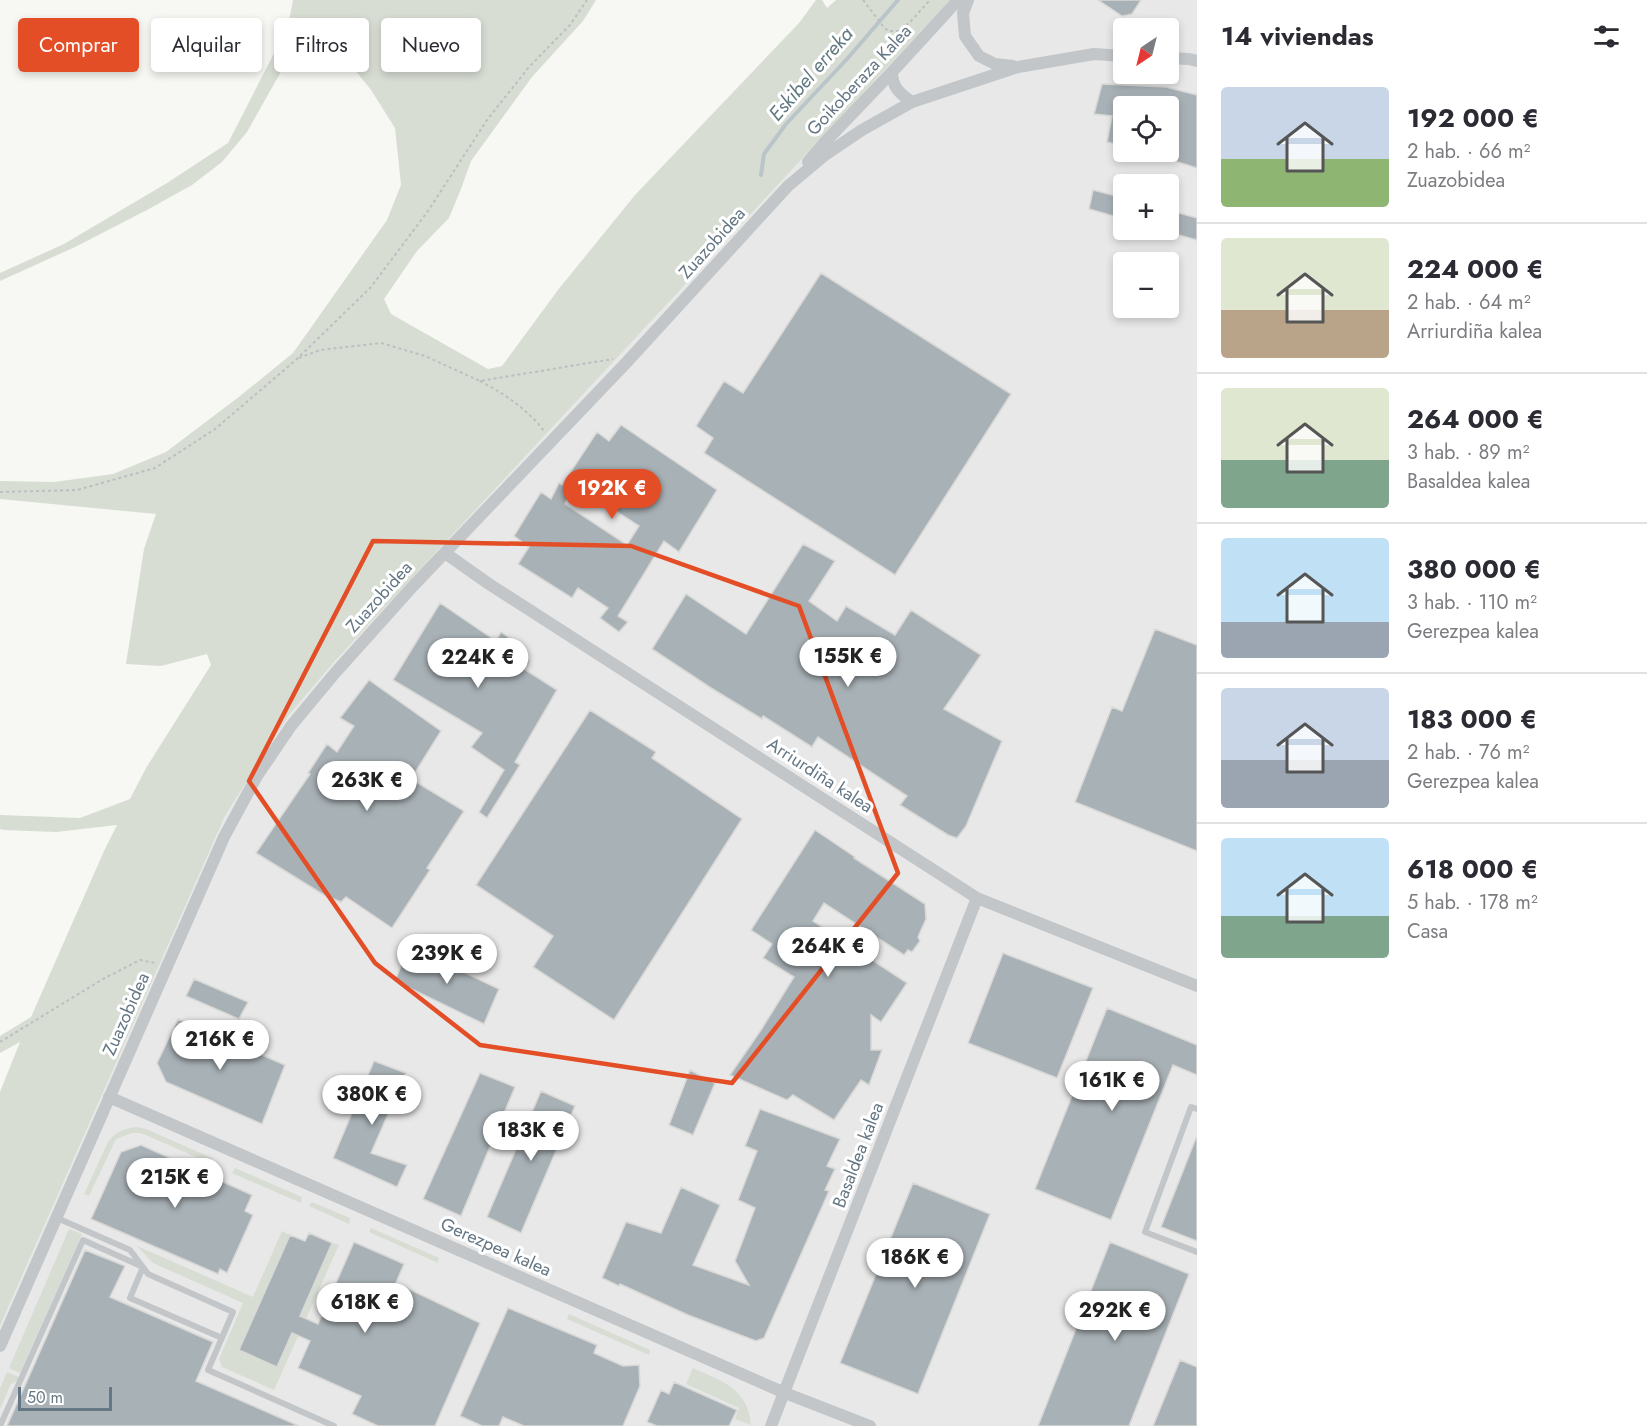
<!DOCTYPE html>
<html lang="es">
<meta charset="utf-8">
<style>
:root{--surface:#fff;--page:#f2f2f3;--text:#2b2b33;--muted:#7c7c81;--line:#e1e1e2;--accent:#e34e27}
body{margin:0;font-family:Jost,sans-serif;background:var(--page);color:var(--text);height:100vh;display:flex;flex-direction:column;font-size:22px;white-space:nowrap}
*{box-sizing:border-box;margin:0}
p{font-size:20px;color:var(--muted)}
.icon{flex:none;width:33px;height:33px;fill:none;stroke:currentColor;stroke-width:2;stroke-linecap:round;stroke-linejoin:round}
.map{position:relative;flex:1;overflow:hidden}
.sheet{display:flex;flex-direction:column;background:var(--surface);width:450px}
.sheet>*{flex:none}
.hud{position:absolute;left:18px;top:18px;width:570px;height:54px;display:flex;gap:12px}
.needle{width:39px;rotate:215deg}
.controls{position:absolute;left:1113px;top:18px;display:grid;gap:12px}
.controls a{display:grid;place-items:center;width:66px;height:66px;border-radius:6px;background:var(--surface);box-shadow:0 3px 9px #0003;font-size:30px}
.scale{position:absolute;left:18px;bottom:15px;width:94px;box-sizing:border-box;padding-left:6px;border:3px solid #657784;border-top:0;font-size:16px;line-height:21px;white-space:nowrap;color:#657784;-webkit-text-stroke:4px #fff;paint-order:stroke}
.price{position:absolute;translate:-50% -51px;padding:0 14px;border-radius:21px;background:#fff;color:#222;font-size:20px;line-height:39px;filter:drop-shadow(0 2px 3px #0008)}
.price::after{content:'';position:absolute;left:50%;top:36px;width:18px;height:14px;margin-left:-9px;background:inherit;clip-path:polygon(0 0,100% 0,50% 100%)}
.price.active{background:var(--accent);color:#fff}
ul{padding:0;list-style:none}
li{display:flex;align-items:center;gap:18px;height:150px;padding:0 24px}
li+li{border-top:2px solid var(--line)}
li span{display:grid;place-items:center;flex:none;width:168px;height:120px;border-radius:6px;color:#555}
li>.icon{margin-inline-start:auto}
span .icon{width:72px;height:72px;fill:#fffc;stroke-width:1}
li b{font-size:26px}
h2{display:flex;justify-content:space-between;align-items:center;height:72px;padding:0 24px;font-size:26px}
.tag{padding:0 21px;border-radius:6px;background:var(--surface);box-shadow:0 3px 9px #0003;font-size:21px;line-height:54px}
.tag.active{background:var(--accent);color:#fff}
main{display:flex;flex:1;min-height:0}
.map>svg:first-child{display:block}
.built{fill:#e7e8e7;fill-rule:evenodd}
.green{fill:#d8ddd4}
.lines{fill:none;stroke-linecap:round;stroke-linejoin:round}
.stream{stroke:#b9c5c9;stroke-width:4}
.building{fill:#a8b1b6;stroke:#d8d8d6;stroke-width:1.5;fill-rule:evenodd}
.path{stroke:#bcbec0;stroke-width:2;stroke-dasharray:3 3;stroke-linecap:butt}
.service{stroke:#c2c6c9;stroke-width:6}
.minor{stroke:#c2c6c9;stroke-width:12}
.marked{fill:none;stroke:#e34e27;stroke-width:4.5;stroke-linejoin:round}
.labels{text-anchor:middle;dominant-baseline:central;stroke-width:6;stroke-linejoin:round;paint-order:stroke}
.street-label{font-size:18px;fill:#657784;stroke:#fff}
.water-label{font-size:20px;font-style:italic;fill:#617981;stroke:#fff}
</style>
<main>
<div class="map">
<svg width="1197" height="1426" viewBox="0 0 1197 1426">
<rect width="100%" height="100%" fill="#f7f7f3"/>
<!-- built -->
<path class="built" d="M 950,0 L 1197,0 L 1197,1426 L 0,1426 L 0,1326 L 225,816 L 289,715 L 335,661 ZM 1124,28 L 1168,28 L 1168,74 L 1124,74 ZM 1124,106 L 1168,106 L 1168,152 L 1124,152 ZM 1124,184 L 1168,184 L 1168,230 L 1124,230 ZM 1124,262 L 1168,262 L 1168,308 L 1124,308 Z"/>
<!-- green -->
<path class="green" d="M 293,0 L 596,0 L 583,21 L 532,77 L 471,161 L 461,189 L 449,218 L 417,251 L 384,299 L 391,314 L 488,369 L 502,366 L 558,290 L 635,195 L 799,23 L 816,0 L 822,0 L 827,8 L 836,0 L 950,0 L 335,661 L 289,715 L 225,816 L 0,1326 L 0,1092 L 20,1042 L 0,1053 L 0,1036 L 31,1017 L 104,851 L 117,825 L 56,832 L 4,830 L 0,829 L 0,815 L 80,818 L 130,799 L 146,768 L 211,665 L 207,654 L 161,666 L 126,664 L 144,549 L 156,514 L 0,499 L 0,481 L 54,482 L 113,474 L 166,452 L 240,396 L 293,353 L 387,220 L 401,185 L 395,128 L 371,90 L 340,51 L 308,24 L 247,132 L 222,162 L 192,185 L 147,210 L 75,247 L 0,281 L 0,273 L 64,244 L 167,183 L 228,143 L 288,26 Z
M 137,1127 L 146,1129 L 212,1158 L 212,1164 L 141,1133 L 132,1133 L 116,1139 L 89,1196 L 84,1194 L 108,1142 C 115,1132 125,1128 137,1127 Z
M 235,1168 L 302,1197 L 301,1203 L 232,1173 Z
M 312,1202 L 350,1218 L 349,1224 L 309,1206 Z
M 371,1228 L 439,1258 L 438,1263 L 369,1232 Z
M 69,1229 L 82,1234 L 20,1373 L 9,1368 Z
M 282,1231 L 290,1235 L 239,1350 L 277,1367 L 332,1243 L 339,1245 L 274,1390 L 222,1367 L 219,1359 L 243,1303 L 153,1263 L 137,1246 L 253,1297 Z
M 569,1314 L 650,1350 L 649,1355 L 567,1319 Z
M 693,1368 C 722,1381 748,1388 751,1425 L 735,1419 L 739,1408 L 686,1384 Z
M 7,1372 L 19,1377 L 17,1381 L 11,1384 L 0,1409 L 0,1388 Z"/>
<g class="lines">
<!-- stream -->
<path class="stream" d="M 761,175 L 764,154 L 786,124 L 847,59 L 898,0"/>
</g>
<!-- building -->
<path class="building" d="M 1098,0 L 1141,0 L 1132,14 L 1122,16 Z
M 1102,84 L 1166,87 L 1197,95 L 1197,168 L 1168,159 L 1168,106 L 1124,106 L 1124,146 L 1107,142 L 1112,116 L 1094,114 Z
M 1093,190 L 1124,198 L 1124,219 L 1089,209 Z
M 1168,210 L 1197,218 L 1197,240 L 1168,232 Z
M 821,273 L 1011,394 L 895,575 L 704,453 L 713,438 L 696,426 L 724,381 L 743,393 Z
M 621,425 L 717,490 L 679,552 L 664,541 L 618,616 L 628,622 L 619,632 L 600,618 L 608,608 L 578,588 L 572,598 L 518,564 L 529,547 L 514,536 L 541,492 L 551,499 L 559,483 L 562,485 L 597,432 L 609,441 ZM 573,483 L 639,526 L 627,545 L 565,504 Z
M 803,544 L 835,561 L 809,601 L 837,621 L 846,606 L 895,635 L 911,610 L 981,655 L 944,709 L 1002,741 L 966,826 L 957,838 L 948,835 L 900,805 L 907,796 L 818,737 L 812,747 L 763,716 L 762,719 L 711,688 L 652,649 L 686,594 L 746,634 Z
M 440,603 L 496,641 L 501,632 L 522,647 L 517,654 L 529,662 L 524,669 L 557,690 L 515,762 L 520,765 L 487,818 L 479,812 L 504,770 L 471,747 L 482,733 L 393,680 Z
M 1155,629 L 1197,645 L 1197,851 L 1075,802 L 1112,707 L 1122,711 Z
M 369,680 L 441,731 L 411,779 L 464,811 L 427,868 L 430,870 L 392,928 L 346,897 L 341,902 L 324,895 L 256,853 L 310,774 L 308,773 L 327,744 L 337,752 L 354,726 L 340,718 Z
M 590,710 L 656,752 L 652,758 L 742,819 L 614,1020 L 533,967 L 553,936 L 476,885 Z
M 815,830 L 855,857 L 854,858 L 925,904 L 926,919 L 918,937 L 920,941 L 912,952 L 908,950 L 904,955 L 824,903 L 813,921 L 907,983 L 881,1022 L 871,1015 L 871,1050 L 882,1050 L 869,1085 L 861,1080 L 834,1120 L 793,1095 L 787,1100 L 730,1075 L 761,1030 L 794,977 L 763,958 L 772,944 L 751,930 Z
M 409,946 L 499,989 L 484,1024 L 395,981 Z
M 1003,953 L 1093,988 L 1057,1078 L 968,1043 Z
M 194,979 L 248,1002 L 239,1019 L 186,996 Z
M 1107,1008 L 1197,1045 L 1197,1075 L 1173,1065 L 1111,1220 L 1035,1189 Z
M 178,1019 L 285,1065 L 262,1124 L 166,1082 L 157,1063 Z
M 374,1061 L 406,1073 L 371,1153 L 407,1165 L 397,1187 L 333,1158 Z
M 690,1070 L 715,1083 L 693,1135 L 669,1125 Z
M 480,1073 L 515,1087 L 461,1216 L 423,1199 Z
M 541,1091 L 575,1106 L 521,1233 L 487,1217 Z
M 760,1109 L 840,1139 L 827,1166 L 835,1169 L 825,1190 L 829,1191 L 764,1338 L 756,1341 L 688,1315 L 620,1284 L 619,1286 L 602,1278 L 626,1222 L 661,1233 L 681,1187 L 720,1205 L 693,1265 L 749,1285 L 735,1261 L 755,1208 L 738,1200 L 757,1151 L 745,1146 Z
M 1196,1138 L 1197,1138 L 1197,1241 L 1161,1227 Z
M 141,1145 L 252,1195 L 245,1211 L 253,1215 L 227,1273 L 220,1269 L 218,1274 L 91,1219 L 121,1152 Z
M 913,1183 L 990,1214 L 918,1394 L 840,1363 Z
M 309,1233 L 332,1243 L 300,1316 L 318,1324 L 354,1242 L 404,1264 L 396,1283 L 480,1323 L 435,1426 L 378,1426 L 352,1414 L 361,1396 L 298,1368 L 310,1341 L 292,1333 L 277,1367 L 239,1350 L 290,1235 L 305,1241 Z
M 1110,1242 L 1189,1274 L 1129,1426 L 1038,1426 Z
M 85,1250 L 125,1266 L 110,1297 L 213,1342 L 196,1381 L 299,1426 L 7,1426 Z
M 508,1308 L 597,1345 L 594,1353 L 623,1366 L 639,1365 L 640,1386 L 623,1426 L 524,1426 L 503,1417 L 499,1426 L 482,1426 L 460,1416 Z
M 1180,1360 L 1197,1367 L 1197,1426 L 1153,1426 Z
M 674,1382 L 737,1410 L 729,1426 L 657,1426 L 647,1422 L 661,1390 L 669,1394 Z"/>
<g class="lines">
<!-- path -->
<path class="path" d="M 863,0 L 883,26 L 888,31 L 900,31 L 911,21 L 930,0
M 299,358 L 320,350 L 381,343 L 425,356 L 480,381 L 613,359
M 480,381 C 505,394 527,409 545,432
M 0,492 L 77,490 L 155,468 L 215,429 L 297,359 L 371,287 L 428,211 L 487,120 L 529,67 L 570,25 L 587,0
M 0,1042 L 103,979 L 140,960 L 155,963"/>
<!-- service -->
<path class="service" d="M 1197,1109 L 1191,1107 L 1145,1232 L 1197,1252
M 57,1218 L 130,1250 L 148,1274 L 233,1312 L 208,1370 L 334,1426
M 0,1426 L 83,1240 L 143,1267 L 130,1298 L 222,1338"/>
<!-- minor -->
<path class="minor" d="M 968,0 L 963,13 L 965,36 L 979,56 L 995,64 L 1013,66
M 1168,58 L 1189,59 L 1197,61
M 892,72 C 892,87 900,94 912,102
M 808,162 L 826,141 L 892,72 L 958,0
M 445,553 L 489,584 L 977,898 L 1197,986
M 109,1097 L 785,1393 L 870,1426
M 0,1346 L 224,837 L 257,776 L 291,726 L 335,673 L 414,585 L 626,363 L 788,186 L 825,155 L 862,130 L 912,102 L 1018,67 L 1094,54 L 1124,56
M 771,1426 L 977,898"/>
</g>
<!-- marked area -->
<path class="marked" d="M 373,541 L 631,546 L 799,606 L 898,873 L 732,1083 L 480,1045 L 375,963 L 249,781 Z"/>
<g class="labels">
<!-- street labels -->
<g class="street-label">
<text transform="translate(859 80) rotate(-47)">Goikoberaza Kalea</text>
<text transform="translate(712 243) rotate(-48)">Zuazobidea</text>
<text transform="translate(379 597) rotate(-48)">Zuazobidea</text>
<text transform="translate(820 775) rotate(33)">Arriurdiña kalea</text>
<text transform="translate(126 1014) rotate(-66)">Zuazobidea</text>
<text transform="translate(858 1155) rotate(-69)">Basaldea kalea</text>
<text transform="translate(496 1247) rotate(24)">Gerezpea kalea</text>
</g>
<!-- water labels -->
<g class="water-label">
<text transform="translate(811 74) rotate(-49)">Eskibel erreka</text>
</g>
</g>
</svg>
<div class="controls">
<a><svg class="needle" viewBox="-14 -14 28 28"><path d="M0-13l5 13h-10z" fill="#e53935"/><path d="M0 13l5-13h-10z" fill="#7c7c81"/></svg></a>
<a><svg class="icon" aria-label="locate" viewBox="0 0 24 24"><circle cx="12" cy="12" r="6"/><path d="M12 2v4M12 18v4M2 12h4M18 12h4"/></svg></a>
<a>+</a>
<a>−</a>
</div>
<div class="scale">50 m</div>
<b class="price active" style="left:612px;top:520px">192K €</b>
<b class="price" style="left:848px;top:688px">155K €</b>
<b class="price" style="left:478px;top:689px">224K €</b>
<b class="price" style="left:367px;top:812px">263K €</b>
<b class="price" style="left:828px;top:978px">264K €</b>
<b class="price" style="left:447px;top:985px">239K €</b>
<b class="price" style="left:220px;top:1071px">216K €</b>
<b class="price" style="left:1112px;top:1112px">161K €</b>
<b class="price" style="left:372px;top:1126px">380K €</b>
<b class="price" style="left:531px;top:1162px">183K €</b>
<b class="price" style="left:175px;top:1209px">215K €</b>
<b class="price" style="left:915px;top:1289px">186K €</b>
<b class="price" style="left:365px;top:1334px">618K €</b>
<b class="price" style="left:1115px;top:1342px">292K €</b>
<div class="hud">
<a class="tag active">Comprar</a>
<a class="tag">Alquilar</a>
<a class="tag">Filtros</a>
<a class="tag">Nuevo</a>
</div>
</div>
<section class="sheet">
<h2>14 viviendas<svg class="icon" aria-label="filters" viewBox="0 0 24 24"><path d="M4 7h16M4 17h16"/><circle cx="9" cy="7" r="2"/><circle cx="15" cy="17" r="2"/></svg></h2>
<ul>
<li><span style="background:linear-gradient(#c9d6e8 60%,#8fb573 0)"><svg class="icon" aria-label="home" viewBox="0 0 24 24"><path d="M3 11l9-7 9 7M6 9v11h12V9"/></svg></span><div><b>192 000 €</b><p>2 hab. · 66 m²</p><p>Zuazobidea</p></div></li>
<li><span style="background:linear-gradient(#dfe7d0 60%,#b9a48a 0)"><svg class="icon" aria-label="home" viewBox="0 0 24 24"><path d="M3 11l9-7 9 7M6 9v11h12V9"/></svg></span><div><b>224 000 €</b><p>2 hab. · 64 m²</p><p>Arriurdiña kalea</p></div></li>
<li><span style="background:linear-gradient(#dfe7d0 60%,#7fa58c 0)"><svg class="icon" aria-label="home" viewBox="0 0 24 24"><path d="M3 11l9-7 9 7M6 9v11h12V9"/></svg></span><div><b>264 000 €</b><p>3 hab. · 89 m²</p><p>Basaldea kalea</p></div></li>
<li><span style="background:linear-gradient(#bfe0f5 70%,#9aa5b1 0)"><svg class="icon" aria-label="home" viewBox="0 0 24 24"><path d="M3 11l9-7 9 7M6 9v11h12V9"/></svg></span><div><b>380 000 €</b><p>3 hab. · 110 m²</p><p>Gerezpea kalea</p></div></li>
<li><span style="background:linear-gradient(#c9d6e8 60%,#9aa5b1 0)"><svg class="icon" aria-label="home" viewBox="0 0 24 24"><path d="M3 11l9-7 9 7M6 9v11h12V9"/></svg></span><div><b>183 000 €</b><p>2 hab. · 76 m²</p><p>Gerezpea kalea</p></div></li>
<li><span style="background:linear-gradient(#bfe0f5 65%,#7fa58c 0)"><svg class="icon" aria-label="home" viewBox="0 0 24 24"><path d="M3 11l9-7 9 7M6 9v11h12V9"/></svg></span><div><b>618 000 €</b><p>5 hab. · 178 m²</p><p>Casa</p></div></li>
</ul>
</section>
</main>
